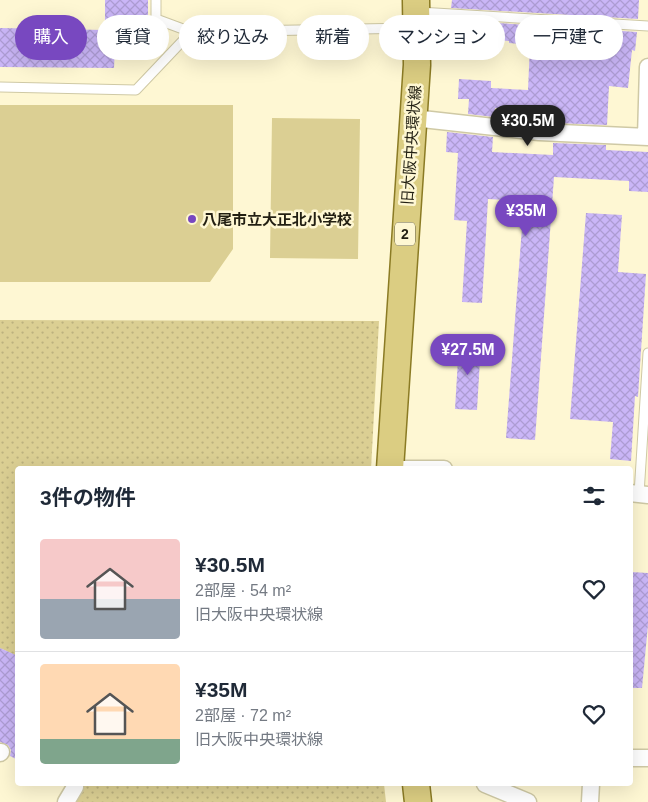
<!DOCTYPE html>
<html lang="ja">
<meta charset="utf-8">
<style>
:root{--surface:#fff;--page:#f2f2f3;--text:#1f2937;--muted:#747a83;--line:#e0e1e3;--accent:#7848c0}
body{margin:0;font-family:Helvetica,"Noto Sans JP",sans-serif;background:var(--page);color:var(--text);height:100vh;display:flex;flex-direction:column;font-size:19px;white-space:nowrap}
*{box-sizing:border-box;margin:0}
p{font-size:16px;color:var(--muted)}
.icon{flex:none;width:28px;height:28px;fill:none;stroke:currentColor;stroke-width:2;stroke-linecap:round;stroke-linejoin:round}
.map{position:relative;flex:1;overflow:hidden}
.drawer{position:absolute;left:15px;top:466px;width:618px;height:320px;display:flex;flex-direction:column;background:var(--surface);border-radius:5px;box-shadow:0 5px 20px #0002}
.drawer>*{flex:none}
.hud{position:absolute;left:15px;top:15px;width:619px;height:45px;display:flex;gap:10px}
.price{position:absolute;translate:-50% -42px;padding:0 11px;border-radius:18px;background:var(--accent);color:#fff;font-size:16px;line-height:32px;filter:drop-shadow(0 1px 2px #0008)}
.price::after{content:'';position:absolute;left:50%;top:30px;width:15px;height:11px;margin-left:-8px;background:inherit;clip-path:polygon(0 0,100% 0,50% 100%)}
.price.active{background:#222;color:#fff}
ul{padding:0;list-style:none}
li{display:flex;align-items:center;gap:15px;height:125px;padding:0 25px}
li+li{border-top:1px solid var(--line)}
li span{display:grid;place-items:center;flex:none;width:140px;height:100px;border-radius:5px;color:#555}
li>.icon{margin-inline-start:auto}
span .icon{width:60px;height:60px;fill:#fffc;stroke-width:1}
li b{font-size:21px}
h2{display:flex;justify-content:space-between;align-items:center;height:60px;padding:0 25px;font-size:21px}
.chip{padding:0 18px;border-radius:22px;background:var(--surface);box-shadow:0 5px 20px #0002;font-size:18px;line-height:45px}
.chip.active{background:var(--accent);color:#fff}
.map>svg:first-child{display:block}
.green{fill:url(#green-dots)}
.pitch{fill:#dbcf93}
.building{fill:url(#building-cross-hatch)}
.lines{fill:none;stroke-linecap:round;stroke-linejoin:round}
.lane-casing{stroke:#cfc9a5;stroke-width:11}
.street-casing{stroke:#cfc9a5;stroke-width:19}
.primary-casing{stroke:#8b7b24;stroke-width:29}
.lane{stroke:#fff;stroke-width:9}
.street{stroke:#fff;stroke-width:16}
.primary{stroke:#dbcd82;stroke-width:26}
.poi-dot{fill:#7848c0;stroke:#fef7d3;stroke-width:2}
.labels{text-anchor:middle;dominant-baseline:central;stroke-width:5;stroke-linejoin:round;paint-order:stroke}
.shield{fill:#fef7d3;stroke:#64604c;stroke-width:1}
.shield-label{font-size:14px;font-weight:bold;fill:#221f12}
.street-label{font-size:15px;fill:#221f12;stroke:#fef7d3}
.poi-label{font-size:15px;font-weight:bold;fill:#221f12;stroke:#fef7d3;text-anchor:start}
</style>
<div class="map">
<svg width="648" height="802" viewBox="0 0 648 802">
<defs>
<pattern id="green-dots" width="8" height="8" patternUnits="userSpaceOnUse" patternTransform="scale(1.25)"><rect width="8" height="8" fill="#dbcf93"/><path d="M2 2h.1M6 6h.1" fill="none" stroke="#bcb17e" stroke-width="1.8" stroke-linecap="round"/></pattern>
<pattern id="building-cross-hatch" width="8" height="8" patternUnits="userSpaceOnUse" patternTransform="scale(1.25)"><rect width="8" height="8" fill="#cab6f7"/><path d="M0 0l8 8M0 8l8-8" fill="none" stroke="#ad9cd3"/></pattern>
</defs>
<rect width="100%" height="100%" fill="#fef7d3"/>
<!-- green -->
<path class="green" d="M 0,320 L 379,321 L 371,469 L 18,469 L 17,656 L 0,648 Z
M 82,784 L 384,784 L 386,802 L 75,802 Z"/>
<!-- pitch -->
<path class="pitch" d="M 0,105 L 233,105 L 233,249 L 210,282 L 0,282 Z
M 272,118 L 360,119 L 358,259 L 270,258 Z"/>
<!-- building -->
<path class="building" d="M 105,0 L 148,0 L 148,32 L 130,32 L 115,47 L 114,68 L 0,67 L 0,28 L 105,30 Z
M 452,0 L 639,0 L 638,19 L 451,8 Z
M 450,20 L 637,32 L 635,51 L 632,50 L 628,88 L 609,86 L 607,125 L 554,123 L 555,112 L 495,108 L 494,117 L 468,114 L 469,99 L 458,99 L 459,79 L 491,81 L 491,88 L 528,90 L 530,45 L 509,43 L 509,41 L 449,37 Z
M 447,132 L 493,137 L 492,152 L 553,155 L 553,143 L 606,145 L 606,150 L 648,152 L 648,192 L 629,191 L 629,181 L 554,177 L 535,440 L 506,438 L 524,201 L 488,199 L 482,303 L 462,302 L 467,221 L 454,220 L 458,153 L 446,152 Z
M 586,213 L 622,215 L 618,272 L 646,274 L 638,397 L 635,396 L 631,461 L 610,459 L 613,422 L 570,419 Z
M 459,342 L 481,343 L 477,410 L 455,409 Z
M 631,572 L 648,573 L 648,625 L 642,688 L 630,688 Z
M 0,648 L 18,656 L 18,760 L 10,756 L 11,750 L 8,745 L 0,742 Z"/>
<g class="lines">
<defs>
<path id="lane" d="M 156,0 L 156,19 L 191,32
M 419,12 L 648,26
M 0,87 L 136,90 L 191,32 L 415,28
M 639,494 L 648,353"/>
<path id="street" d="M 413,118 L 539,132 L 648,137
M 646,137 L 648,67
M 390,469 L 444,469
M 630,493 L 648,495
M 0,753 L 1,752
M 630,758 L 648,758
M 485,784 L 528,802
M 66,802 L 75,787
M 590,802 L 591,784"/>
<path id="primary" d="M 390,469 L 417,65 L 416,0
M 416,784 L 418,802"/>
</defs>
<!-- lane casing -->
<use href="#lane" class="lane-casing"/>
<!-- street casing -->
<use href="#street" class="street-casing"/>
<!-- primary casing -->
<use href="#primary" class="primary-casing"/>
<!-- lane -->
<use href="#lane" class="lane"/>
<!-- street -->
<use href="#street" class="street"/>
<!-- primary -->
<use href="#primary" class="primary"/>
</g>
<!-- markers -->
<circle class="poi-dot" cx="192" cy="219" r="5"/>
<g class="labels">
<!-- shield labels -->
<rect class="shield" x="395" y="222.5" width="20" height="23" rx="4"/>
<g class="shield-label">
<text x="405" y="234">2</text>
</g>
<!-- street labels -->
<g class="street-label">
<text transform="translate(411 145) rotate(-86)">旧大阪中央環状線</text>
</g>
<!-- poi labels -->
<g class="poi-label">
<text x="202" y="219">八尾市立大正北小学校</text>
</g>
</g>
</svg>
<b class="price active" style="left:528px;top:147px">¥30.5M</b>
<b class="price" style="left:526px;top:237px">¥35M</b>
<b class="price" style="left:468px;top:376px">¥27.5M</b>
<div class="hud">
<a class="chip active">購入</a>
<a class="chip">賃貸</a>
<a class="chip">絞り込み</a>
<a class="chip">新着</a>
<a class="chip">マンション</a>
<a class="chip">一戸建て</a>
</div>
<section class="drawer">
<h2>3件の物件<svg class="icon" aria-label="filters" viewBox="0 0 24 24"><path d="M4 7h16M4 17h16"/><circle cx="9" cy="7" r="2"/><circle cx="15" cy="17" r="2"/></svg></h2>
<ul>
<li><span style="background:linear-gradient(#f6c9c9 60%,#9aa5b1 0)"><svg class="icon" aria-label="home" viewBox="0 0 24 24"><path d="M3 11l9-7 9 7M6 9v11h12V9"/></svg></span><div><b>¥30.5M</b><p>2部屋 · 54 m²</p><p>旧大阪中央環状線</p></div><svg class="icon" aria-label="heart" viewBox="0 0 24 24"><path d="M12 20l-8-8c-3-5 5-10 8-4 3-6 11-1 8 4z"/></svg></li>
<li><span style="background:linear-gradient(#ffd9b3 75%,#7fa58c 0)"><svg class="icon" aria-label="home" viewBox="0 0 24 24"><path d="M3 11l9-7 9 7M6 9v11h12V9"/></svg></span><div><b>¥35M</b><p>2部屋 · 72 m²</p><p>旧大阪中央環状線</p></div><svg class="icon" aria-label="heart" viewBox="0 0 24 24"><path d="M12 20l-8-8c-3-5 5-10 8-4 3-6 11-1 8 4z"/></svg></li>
</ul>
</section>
</div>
